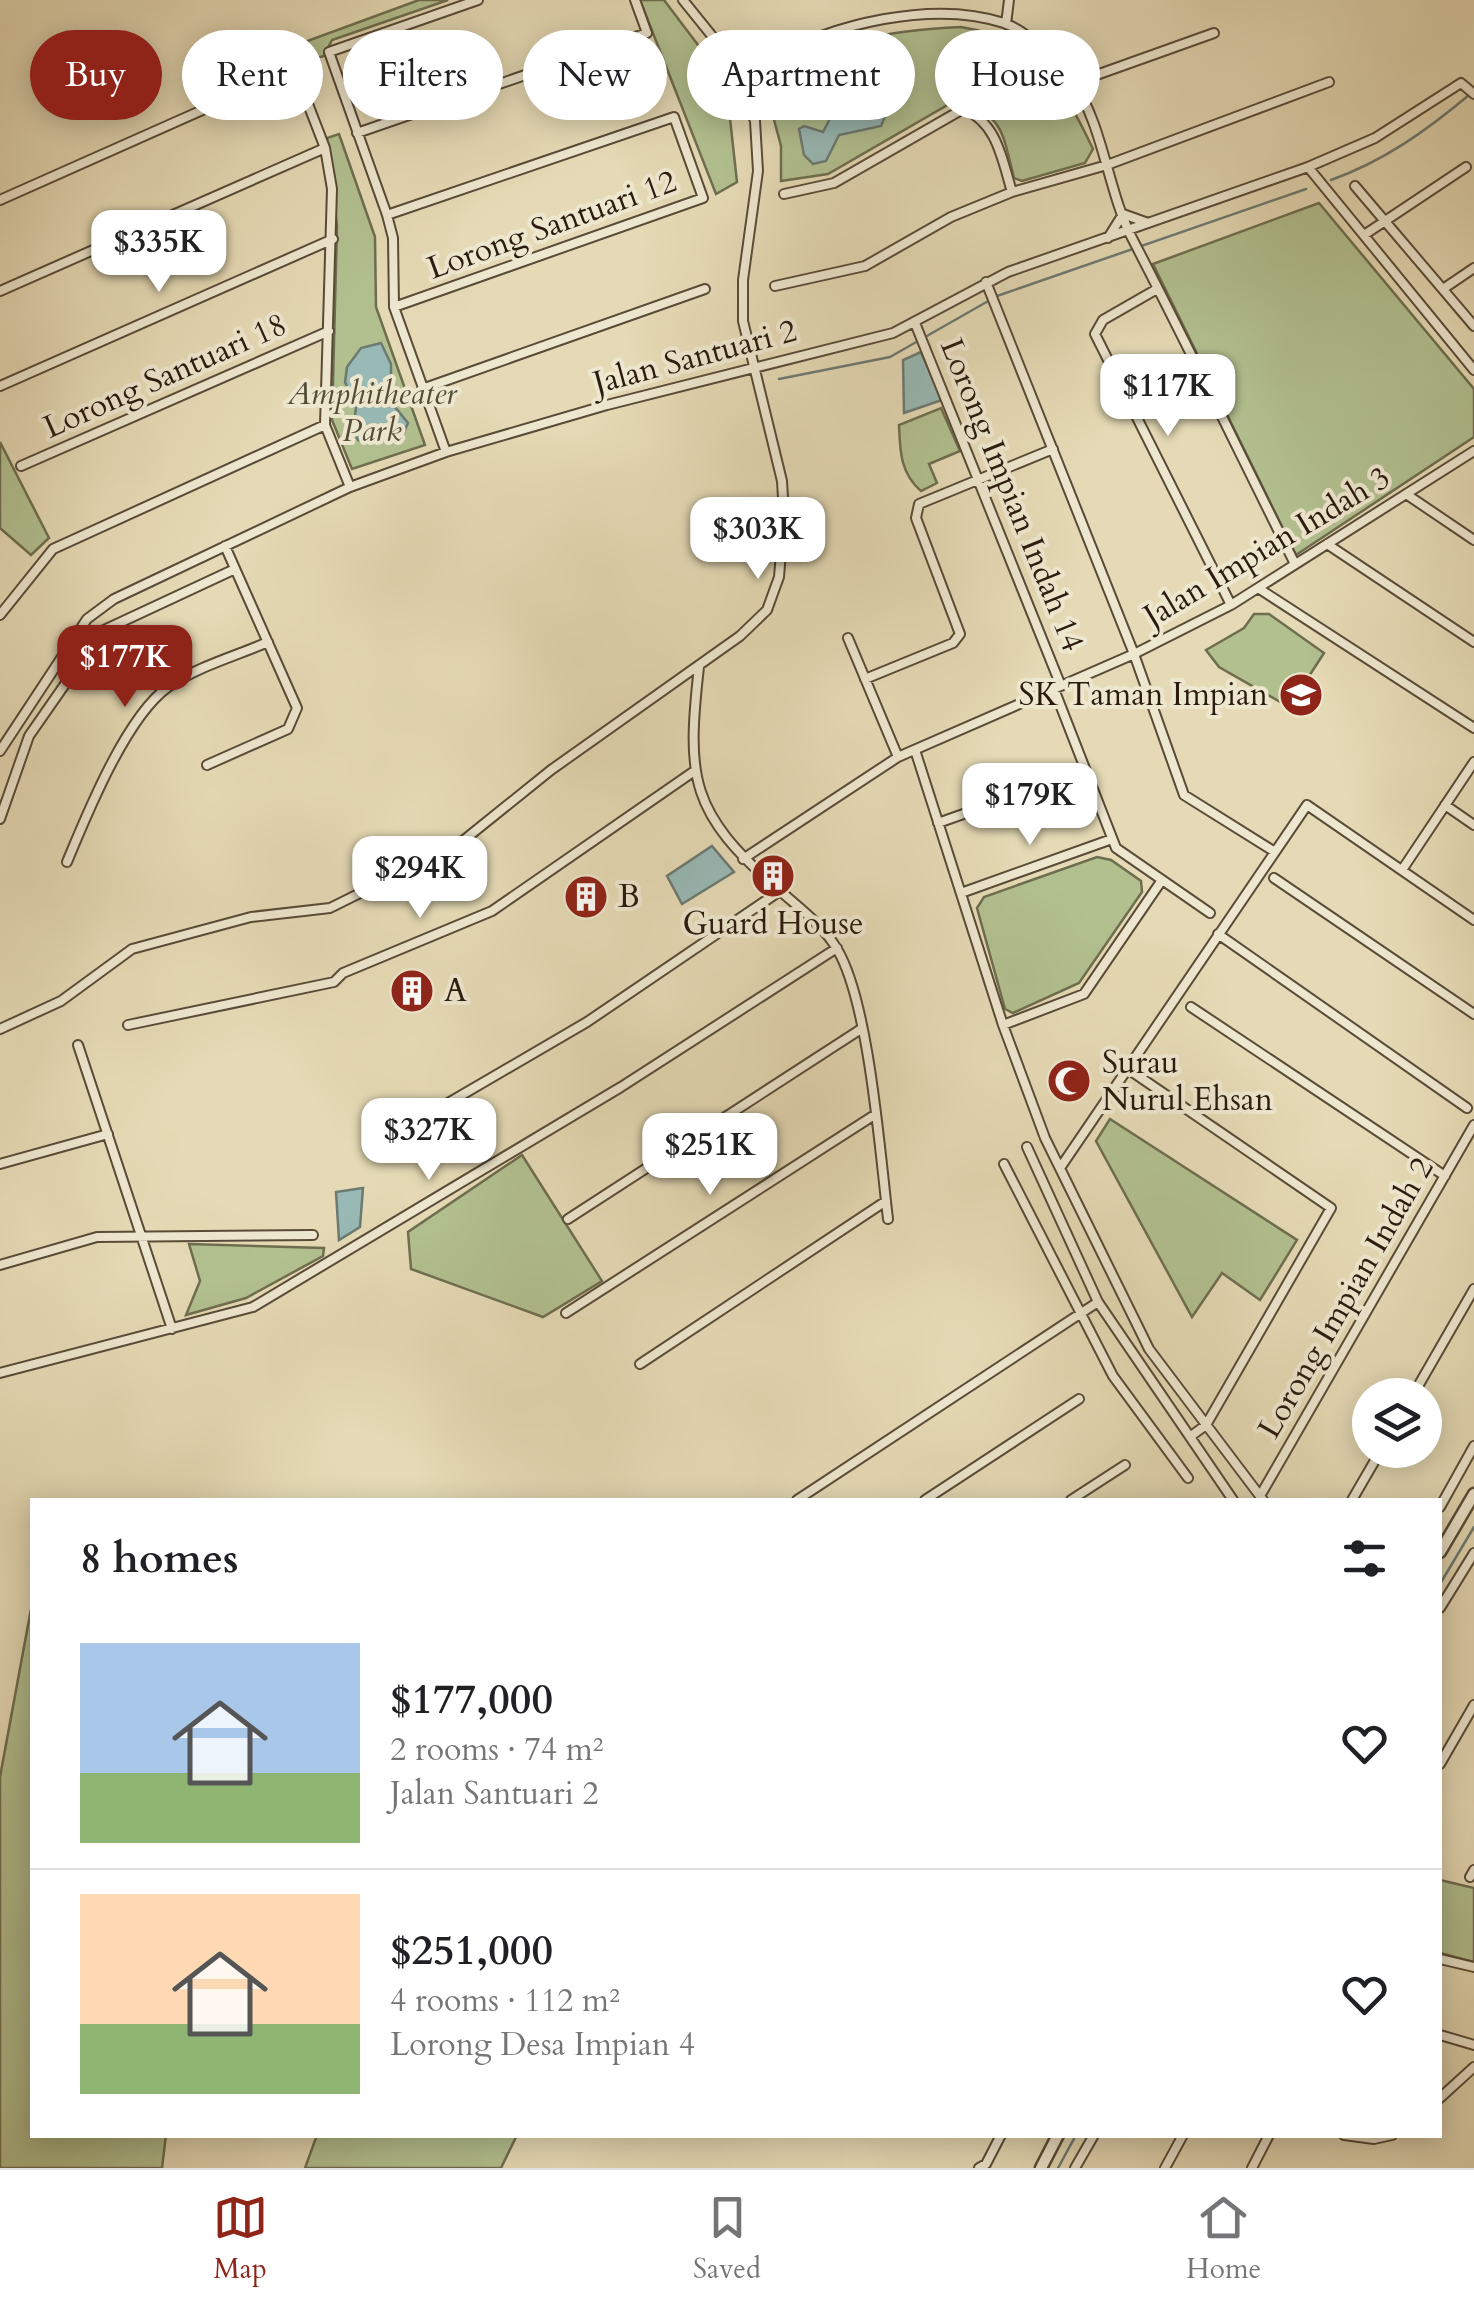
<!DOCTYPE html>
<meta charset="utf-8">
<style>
:root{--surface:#fff;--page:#f2f2f2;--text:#202124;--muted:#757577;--line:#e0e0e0;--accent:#8f2418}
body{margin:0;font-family:Cardo,serif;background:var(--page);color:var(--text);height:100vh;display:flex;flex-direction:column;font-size:38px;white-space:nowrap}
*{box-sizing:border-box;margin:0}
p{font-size:32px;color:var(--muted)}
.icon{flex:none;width:55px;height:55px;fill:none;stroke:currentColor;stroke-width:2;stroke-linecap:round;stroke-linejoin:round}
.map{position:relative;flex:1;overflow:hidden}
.side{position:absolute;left:30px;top:1498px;width:1412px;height:640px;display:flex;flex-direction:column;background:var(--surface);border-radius:0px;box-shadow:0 5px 25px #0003}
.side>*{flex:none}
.hud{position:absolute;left:30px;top:30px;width:1415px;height:90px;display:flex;gap:20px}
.controls{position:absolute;left:1352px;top:1378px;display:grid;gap:20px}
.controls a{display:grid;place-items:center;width:90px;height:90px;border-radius:50%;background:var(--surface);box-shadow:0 5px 25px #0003;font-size:50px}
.price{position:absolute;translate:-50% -85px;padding:0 22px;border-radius:20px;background:#fff;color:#222;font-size:32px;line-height:65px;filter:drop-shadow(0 2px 5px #0008)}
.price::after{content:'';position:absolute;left:50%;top:60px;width:30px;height:22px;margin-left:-15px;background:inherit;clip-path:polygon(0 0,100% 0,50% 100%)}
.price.on{background:var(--accent);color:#fff}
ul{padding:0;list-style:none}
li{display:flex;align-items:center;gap:30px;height:250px;padding:0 50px}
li+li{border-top:2px solid var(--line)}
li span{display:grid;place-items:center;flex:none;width:280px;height:200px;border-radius:0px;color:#555}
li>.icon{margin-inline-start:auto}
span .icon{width:120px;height:120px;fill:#fffc;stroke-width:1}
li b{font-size:42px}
h2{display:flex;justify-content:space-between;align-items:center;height:120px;padding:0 50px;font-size:42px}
.pill{padding:0 35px;border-radius:45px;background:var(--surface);box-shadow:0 5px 25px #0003;font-size:35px;line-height:90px}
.pill.on{background:var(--accent);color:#fff}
.dock{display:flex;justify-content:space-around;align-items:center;height:140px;border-top:2px solid var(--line);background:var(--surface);font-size:28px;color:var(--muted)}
.dock a{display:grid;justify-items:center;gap:5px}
.dock .on{color:var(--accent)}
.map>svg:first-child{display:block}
.green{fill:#b2c090;stroke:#6e6e4f;stroke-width:2.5}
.water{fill:#98b9b5;stroke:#6c7a72;stroke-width:2.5}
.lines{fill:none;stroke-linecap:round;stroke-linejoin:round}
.stream{stroke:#6c7a72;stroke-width:2.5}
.minor-casing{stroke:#594b38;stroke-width:12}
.tertiary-casing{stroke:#594b38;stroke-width:15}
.minor{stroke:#eee7cf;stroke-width:8}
.tertiary{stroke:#eee7cf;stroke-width:10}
.labels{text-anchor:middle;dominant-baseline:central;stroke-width:8;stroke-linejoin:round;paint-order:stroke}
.street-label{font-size:32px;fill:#2a1b0e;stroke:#eee7cf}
.park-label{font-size:32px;font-style:italic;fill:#534d35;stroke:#eee7cf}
.poi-label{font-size:32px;fill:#2a1b0e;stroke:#eee7cf;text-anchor:start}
</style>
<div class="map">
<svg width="1474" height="2168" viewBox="0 0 1474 2168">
<rect width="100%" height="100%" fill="#e5dab5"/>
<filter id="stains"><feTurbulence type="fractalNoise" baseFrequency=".002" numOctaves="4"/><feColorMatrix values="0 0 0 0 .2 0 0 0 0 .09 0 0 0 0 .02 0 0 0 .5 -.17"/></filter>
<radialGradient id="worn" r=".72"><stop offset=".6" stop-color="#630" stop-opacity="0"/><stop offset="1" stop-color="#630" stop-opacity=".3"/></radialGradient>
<!-- green -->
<path class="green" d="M 419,0 L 448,0 L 332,40 L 324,56 L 296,64 L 291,47 Z
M 640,0 L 664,0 L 726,82 L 737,182 L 716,194 Z
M 961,27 C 1035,38 1063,86 1093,149 L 1085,163 L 1022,181 L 1014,178 C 1002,132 1005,118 958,99 L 828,174 L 781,181 L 781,146 L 762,75 C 832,43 883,30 961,27 Z
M 339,134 L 375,237 L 376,307 L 425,445 L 352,469 L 332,420 L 337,226 L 327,138 Z
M 1319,203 L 1474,389 L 1474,437 L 1296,555 L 1153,264 Z
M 941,408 L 960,451 L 929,464 L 937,483 L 921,491 C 900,473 900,450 899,425 Z
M 0,442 L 49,538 L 31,555 L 0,528 Z
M 1254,614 L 1269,614 L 1324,653 L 1289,707 L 1219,667 L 1206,650 L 1244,628 Z
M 1097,857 L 1111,860 L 1141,881 L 1142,892 L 1079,983 L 1013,1013 L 1005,1009 L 977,908 L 984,897 Z
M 1110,1119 L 1297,1240 L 1260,1300 L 1222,1273 L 1192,1317 L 1096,1141 Z
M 522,1155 L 602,1281 L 543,1317 L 411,1269 L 408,1232 Z
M 189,1244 L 324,1248 L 323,1256 L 246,1298 L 186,1315 L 200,1281 Z
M 31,1609 L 32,2135 L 166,2135 L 162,2168 L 0,2168 L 0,1777 Z
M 1440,1880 L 1474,1888 L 1474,1962 L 1440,1953 Z
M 317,2135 L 517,2135 L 501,2168 L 305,2168 Z"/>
<!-- water -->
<path class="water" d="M 859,69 L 867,75 L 890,73 L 899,83 L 881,126 L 839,135 L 826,161 L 813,164 L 804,155 L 799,129 L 804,126 L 823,132 L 834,111 C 834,94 819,90 832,71 Z
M 381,343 L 391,364 L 391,402 L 408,423 L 404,432 L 385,428 L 367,443 L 358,440 L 353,429 L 356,408 L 345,382 L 347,367 L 361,348 Z
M 921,352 L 942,400 L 904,413 L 903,360 Z
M 712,846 L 734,872 L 682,904 L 667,876 Z
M 363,1188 L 360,1227 L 339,1240 L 336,1192 Z"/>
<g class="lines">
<!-- stream -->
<path class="stream" d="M 1331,180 C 1384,161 1426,131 1469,95
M 997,296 L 1306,189
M 779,379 L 890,357 L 990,300
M 1440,1584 L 1474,1527
M 1058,2168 L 1076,2135"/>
<defs>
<path id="minor" d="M 1006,24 L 1009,0
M 770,61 C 831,23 934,0 1004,23 C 1027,31 1059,62 1073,82 C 1103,124 1108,192 1132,238 C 1188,346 1241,456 1295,564
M 1074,83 L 1214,33
M 357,133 L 647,33 L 635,0
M 1308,167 L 1474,370
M 1355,186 L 1474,326
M 784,194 L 834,183 L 963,109 C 997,122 1002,159 1012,192
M 0,200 L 288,72 L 296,73 L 325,148 L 332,189 L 325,425 L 350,487
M 387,215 L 674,117 L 703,198 L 394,307
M 1364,235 L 1466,167
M 1108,238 L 1123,214 L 1148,223
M 986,282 L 1134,654 L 1184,795 L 1275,852
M 775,286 L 865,266 L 951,217 L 1012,192 L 1107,165 L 1329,82
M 1157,289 L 1103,320 L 1095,334 L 1231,605
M 1443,289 L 1474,268
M 0,291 L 325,148
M 915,323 L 1061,686
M 0,386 L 333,239
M 422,389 L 705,289
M 446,452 L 394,307 L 393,238 L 387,215 L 329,52 L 478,0
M 21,466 L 329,331
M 1406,494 L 1474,540
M 1327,544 L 1474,642
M 1258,588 L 1474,728
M 0,615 L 53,549 L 325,425
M 848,638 L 898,757
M 699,667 C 686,780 691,813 778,889 C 798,907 823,925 837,949 C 869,1002 880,1153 888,1219
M 865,679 L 953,643 L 960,634 L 916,518 L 919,504 L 1053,449
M 1054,689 L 1116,848 L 1210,913
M 915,750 L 1003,1025 L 1045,1138 L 1149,1349 L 1263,1500
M 0,751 L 87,619 L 114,599 L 350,487 L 446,452 L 607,405 L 893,333 L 1008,272 L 1308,167 L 1375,138 L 1461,83 L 1474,94
M 207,765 L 288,729 L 297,708 L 225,546
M 1445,805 L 1474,825
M 0,819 L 29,736 L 102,631 L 235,569
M 938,823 L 1085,771
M 743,859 L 898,757 L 1134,654 L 1231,605 L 1474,451
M 67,862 C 87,814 126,717 168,687 C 196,667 236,656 268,642
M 1402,870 L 1474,762
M 1274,878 L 1474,1014
M 961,893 L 1112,839
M 1218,934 L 1467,1108
M 1191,1007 L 1445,1176
M 128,1025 L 334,982 L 343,973 L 492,911 L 693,772
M 1003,1025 L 1084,994 L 1162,880
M 0,1029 L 61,1001 L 132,949 L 251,917 L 330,908 L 459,844 L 551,770 L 740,636 L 767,610 L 779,577 L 784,515 L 782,481 L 743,321 L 743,280 L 758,171 L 755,121 L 729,57 L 683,0
M 78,1045 L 172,1329
M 1128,1069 L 1331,1208 L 1206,1425 L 1191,1436
M 395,1134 L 587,1022 L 780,891
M 1027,1147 L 1098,1302 L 1233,1500
M 0,1164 L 108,1134
M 1004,1164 L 1113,1376 L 1188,1478
M 1060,1168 L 1307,805 L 1474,920
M 568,1219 L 861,1029
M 0,1265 L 97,1237 L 313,1235
M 566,1313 L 876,1114
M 640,1364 L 886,1201
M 0,1373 L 253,1307 L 621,1087 L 837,948
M 1413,1395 L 1474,1289
M 1260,1496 L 1474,1125
M 797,1500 L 1098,1302
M 925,1500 L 1079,1399
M 1071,1500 L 1125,1465
M 1352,1500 L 1381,1450
M 1440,1507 L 1474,1446
M 1440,1608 L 1474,1553
M 1440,1764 L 1474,1705
M 1470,1877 L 1474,1870
M 1440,1959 L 1474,1967
M 1440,2035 L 1474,2045
M 1440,2098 L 1474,2067
M 1344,2135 L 1374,2139 L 1392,2135
M 979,2168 L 986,2164 L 1001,2135
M 1075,2168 L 1094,2135
M 1165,2168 L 1183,2135
M 1252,2168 L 1269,2135"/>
<path id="tertiary" d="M 1440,1552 L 1474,1494
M 1041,2168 L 1058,2135"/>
</defs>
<!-- minor casing -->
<use href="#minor" class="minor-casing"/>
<!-- tertiary casing -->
<use href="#tertiary" class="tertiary-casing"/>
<!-- minor -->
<use href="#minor" class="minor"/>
<!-- tertiary -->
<use href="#tertiary" class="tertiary"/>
</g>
<!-- icons -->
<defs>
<symbol id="school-disc" viewBox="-11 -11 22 22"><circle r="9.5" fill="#8f2418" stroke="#eee7cf"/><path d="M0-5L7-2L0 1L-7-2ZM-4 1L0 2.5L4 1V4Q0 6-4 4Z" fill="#fff"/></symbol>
<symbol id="building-disc" viewBox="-11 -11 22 22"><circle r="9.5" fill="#8f2418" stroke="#eee7cf"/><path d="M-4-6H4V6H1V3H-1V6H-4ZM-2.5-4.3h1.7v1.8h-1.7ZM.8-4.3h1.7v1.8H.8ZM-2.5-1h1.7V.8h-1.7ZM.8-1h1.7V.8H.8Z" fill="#fff"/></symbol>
<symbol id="mosque-disc" viewBox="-11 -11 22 22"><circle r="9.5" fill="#8f2418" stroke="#eee7cf"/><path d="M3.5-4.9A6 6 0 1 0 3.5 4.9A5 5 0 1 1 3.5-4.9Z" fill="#fff"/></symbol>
</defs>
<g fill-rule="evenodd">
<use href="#school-disc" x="1276" y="670" width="50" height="50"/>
<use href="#building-disc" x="748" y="851" width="50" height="50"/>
<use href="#building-disc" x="561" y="872" width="50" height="50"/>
<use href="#building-disc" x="387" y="966" width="50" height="50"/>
<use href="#mosque-disc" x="1044" y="1056" width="50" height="50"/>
</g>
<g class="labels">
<!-- street labels -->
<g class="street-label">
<text transform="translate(552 225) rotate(-20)">Lorong Santuari 12</text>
<text transform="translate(695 357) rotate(-15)">Jalan Santuari 2</text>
<text transform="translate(165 376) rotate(-24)">Lorong Santuari 18</text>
<text transform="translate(1012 495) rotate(68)">Lorong Impian Indah 14</text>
<text transform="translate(1267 547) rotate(-31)">Jalan Impian Indah 3</text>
<text transform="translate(1346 1298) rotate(-60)">Lorong Impian Indah 2</text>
</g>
<!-- park labels -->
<g class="park-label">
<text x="372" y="394">Amphitheater<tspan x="372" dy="37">Park</tspan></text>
</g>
<!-- poi labels -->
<g class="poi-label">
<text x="1268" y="695" text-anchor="end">SK Taman Impian</text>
<text x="618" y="897">B</text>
<text x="773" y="924" text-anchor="middle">Guard House</text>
<text x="444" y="991">A</text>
<text x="1102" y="1063">Surau<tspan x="1102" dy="37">Nurul Ehsan</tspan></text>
</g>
</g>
<rect width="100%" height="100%" filter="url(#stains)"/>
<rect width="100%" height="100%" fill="url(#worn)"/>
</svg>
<div class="controls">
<a><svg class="icon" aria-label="layers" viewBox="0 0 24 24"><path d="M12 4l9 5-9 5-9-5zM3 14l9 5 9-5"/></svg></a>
</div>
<b class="price" style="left:159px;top:295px">$335K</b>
<b class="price" style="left:1168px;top:439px">$117K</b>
<b class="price" style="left:758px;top:582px">$303K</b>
<b class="price on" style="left:125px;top:710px">$177K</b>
<b class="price" style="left:1030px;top:848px">$179K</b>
<b class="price" style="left:420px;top:921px">$294K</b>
<b class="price" style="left:429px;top:1183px">$327K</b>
<b class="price" style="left:710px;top:1198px">$251K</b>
<div class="hud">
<a class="pill on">Buy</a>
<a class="pill">Rent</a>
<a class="pill">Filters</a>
<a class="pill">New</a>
<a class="pill">Apartment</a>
<a class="pill">House</a>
</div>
<section class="side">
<h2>8 homes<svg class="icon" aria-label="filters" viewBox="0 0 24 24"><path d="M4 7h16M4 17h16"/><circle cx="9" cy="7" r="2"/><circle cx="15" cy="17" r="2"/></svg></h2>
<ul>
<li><span style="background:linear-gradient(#a9c7e8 65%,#8fb573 0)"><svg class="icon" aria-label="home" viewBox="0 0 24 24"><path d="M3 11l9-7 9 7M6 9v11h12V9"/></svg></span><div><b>$177,000</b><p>2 rooms · 74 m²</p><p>Jalan Santuari 2</p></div><svg class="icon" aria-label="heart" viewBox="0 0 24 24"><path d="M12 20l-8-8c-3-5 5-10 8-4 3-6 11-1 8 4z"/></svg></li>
<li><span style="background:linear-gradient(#ffd9b3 65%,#8fb573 0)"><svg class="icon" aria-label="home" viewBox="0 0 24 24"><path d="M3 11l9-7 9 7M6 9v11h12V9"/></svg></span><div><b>$251,000</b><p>4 rooms · 112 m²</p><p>Lorong Desa Impian 4</p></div><svg class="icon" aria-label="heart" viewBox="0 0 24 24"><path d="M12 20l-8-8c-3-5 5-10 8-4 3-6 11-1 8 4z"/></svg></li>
</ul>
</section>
</div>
<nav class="dock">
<a class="on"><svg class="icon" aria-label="map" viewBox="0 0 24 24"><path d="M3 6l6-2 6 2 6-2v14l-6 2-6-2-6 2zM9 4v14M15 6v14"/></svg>Map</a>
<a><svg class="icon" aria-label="saved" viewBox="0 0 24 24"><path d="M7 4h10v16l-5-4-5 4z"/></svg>Saved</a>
<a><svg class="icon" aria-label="home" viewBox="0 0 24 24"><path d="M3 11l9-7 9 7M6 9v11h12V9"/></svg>Home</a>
</nav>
